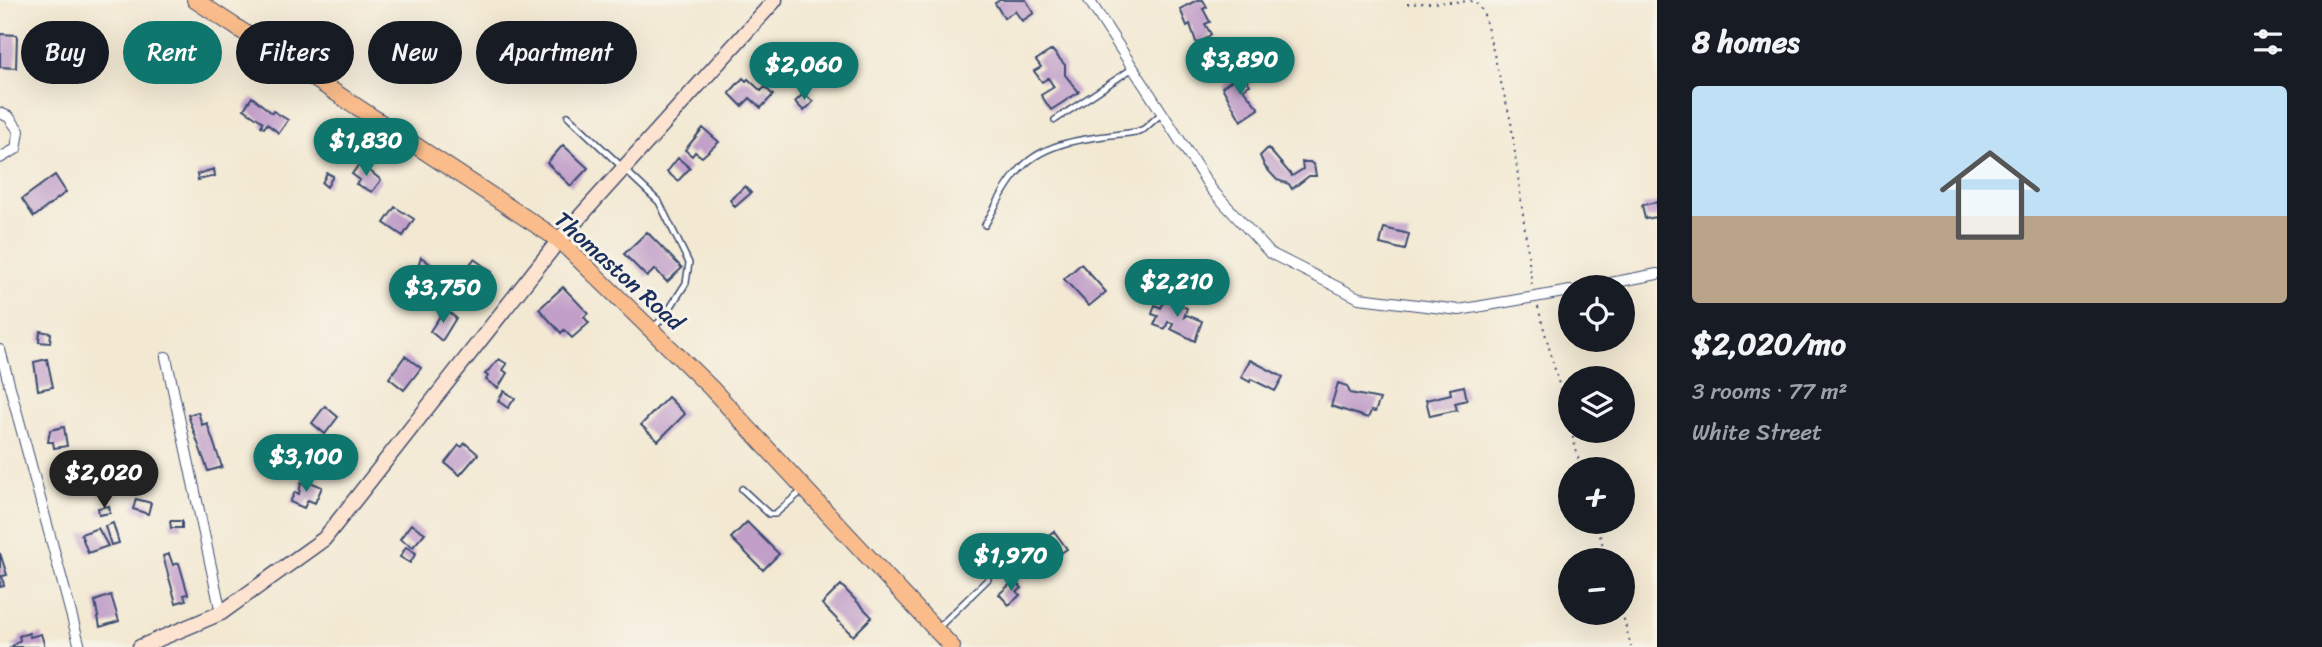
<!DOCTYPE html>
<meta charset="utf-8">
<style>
:root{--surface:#171b24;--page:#20242c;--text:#f1f3f6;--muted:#9ea1a6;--line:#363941;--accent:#0f766e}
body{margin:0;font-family:Sriracha,sans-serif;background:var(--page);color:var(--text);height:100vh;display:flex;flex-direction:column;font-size:26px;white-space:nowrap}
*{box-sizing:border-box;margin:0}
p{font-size:23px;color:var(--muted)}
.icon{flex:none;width:38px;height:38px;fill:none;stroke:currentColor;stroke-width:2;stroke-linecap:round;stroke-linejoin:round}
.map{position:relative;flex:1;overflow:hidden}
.drawer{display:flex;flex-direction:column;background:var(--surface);width:665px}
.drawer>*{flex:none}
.banner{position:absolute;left:21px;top:21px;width:665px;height:63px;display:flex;gap:14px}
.tools{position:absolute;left:1558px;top:275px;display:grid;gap:14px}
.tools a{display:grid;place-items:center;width:77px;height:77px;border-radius:50%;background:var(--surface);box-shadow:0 7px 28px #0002;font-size:35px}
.price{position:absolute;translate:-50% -60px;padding:0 16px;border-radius:24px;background:var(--accent);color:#fff;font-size:23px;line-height:46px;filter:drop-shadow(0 2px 4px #0008)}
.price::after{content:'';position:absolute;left:50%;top:42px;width:21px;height:16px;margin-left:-10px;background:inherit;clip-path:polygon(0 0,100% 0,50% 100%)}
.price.selected{background:#222;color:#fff}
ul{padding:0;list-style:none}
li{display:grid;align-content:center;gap:14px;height:371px;padding:0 35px}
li+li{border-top:2px solid var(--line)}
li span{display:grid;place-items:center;height:217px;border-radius:7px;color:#555}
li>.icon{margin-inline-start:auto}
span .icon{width:126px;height:126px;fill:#fffc;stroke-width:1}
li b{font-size:30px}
h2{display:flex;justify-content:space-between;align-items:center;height:84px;padding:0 35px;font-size:30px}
.chip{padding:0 24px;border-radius:32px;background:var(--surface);box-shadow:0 7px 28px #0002;font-size:24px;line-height:63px}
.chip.selected{background:var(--accent);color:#fff}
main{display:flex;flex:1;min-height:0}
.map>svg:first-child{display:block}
.building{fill:#c19fc9}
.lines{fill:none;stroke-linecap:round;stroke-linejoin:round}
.lane-casing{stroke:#3b4b70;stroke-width:8}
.street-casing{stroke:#3b4b70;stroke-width:12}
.secondary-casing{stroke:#3b4b70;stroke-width:17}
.primary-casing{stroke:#3b4b70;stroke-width:18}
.path{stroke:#3b4b70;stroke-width:2;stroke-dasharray:2 5;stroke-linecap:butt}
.lane{stroke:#fff;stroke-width:5}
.street{stroke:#fff;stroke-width:10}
.secondary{stroke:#fde4d0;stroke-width:14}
.primary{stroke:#f9bc8a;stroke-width:16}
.labels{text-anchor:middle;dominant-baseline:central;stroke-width:6;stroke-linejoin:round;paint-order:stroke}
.street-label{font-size:23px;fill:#1b2f5e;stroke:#f7f3e8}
</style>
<main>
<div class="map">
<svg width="1657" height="647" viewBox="0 0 1657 647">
<rect width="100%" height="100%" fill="#f7f3e8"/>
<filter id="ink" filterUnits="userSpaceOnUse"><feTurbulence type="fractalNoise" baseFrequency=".0143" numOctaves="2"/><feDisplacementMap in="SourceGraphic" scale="14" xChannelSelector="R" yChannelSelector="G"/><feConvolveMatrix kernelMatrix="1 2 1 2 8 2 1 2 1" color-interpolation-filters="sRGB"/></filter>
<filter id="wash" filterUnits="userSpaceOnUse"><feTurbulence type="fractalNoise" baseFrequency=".00686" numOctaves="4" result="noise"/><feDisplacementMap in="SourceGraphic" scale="28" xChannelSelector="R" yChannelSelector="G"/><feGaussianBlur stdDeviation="1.57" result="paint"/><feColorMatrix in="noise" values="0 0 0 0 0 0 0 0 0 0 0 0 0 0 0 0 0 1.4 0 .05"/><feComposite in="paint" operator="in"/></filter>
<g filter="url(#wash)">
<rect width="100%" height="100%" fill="#f3e9d3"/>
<g id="blocks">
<!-- building -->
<path class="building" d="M 1000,0 L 1026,0 L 1034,13 L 1022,21 L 1015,11 L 1004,18 L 995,3 Z
M 1197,0 L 1203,0 L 1207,7 L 1203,9 L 1210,22 L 1205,24 L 1211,34 L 1200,44 L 1196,42 L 1190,24 L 1187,26 L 1180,9 Z
M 0,34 L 17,35 L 16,68 L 0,67 Z
M 158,34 L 166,40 L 168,38 L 188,54 L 182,62 L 173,56 L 170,60 L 150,46 Z
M 1052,50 L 1065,65 L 1065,75 L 1079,92 L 1051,110 L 1041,95 L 1054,87 L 1048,78 L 1042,82 L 1034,71 L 1041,67 L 1036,60 Z
M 1242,73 L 1250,85 L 1243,89 L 1259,109 L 1241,121 L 1222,87 Z
M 743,78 L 746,81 L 748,79 L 761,91 L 765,87 L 773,95 L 761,108 L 750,98 L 742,106 L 729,93 Z
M 804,93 L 813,102 L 804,111 L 795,102 Z
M 252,97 L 272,113 L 273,111 L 288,120 L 279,133 L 267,124 L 264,128 L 261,126 L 263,122 L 244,109 Z
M 703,128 L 719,142 L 702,157 L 695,152 L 692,156 L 685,150 Z
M 563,145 L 588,168 L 571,186 L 547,163 Z
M 1268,148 L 1292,176 L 1303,169 L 1302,162 L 1310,162 L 1314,165 L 1316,176 L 1309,176 L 1292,189 L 1289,184 L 1277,180 L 1265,167 L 1260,156 Z
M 678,158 L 690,168 L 678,181 L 667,172 Z
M 360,163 L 381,180 L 372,192 L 356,184 L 360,180 L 352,174 Z
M 214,169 L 215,176 L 198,180 L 197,174 Z
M 327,173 L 333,176 L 327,187 L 322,183 Z
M 55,175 L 66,192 L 34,217 L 22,199 Z
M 745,186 L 751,193 L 735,207 L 730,200 Z
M 1657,202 L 1657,217 L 1645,219 L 1642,205 Z
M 395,207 L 414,219 L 403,236 L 384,223 Z
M 1384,228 L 1409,234 L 1405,250 L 1380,244 Z
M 647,232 L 682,268 L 667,282 L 655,269 L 647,277 L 624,254 Z
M 421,257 L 433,266 L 430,271 L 419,263 Z
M 474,259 L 492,272 L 478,294 L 465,285 L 471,276 L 469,274 L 472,270 L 468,267 Z
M 1081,264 L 1106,292 L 1089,306 L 1064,279 Z
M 563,287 L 588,313 L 584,317 L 589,323 L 572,338 L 564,330 L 561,333 L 539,309 Z
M 1165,299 L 1187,308 L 1184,317 L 1187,315 L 1202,321 L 1195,341 L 1171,329 L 1173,323 L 1168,322 L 1165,329 L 1154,325 L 1158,316 L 1152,314 L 1155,305 L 1161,308 Z
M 445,309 L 456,318 L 442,341 L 430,331 Z
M 40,331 L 51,333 L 50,343 L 39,342 Z
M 405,356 L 421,368 L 404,390 L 389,378 Z
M 47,359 L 53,387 L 38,390 L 34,362 Z
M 499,359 L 507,364 L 503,370 L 507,373 L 498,388 L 486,380 L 488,376 L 485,374 Z
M 1250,360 L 1283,377 L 1275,391 L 1251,379 L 1250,382 L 1241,377 Z
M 1338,383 L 1347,386 L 1350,393 L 1380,399 L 1375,412 L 1371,411 L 1368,418 L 1331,406 Z
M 1464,386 L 1467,400 L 1455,403 L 1457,410 L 1430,416 L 1426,400 L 1451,394 L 1450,389 Z
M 504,391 L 515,398 L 508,408 L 498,401 Z
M 668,397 L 685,414 L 658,441 L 641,425 Z
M 325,406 L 338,417 L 325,434 L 312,423 Z
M 198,412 L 202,425 L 207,423 L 222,467 L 208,471 L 188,415 Z
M 64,427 L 67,446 L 54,448 L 53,442 L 48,442 L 50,430 Z
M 465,443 L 478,454 L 460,475 L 445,463 L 459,445 L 462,447 Z
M 308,459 L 319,465 L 313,477 L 302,472 Z
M 308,481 L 322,487 L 315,503 L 308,500 L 304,508 L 290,502 L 295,492 L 299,494 L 301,482 L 306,485 Z
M 136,499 L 151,503 L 148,514 L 133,509 Z
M 109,506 L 110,513 L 99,515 L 98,508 Z
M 170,521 L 182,521 L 182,528 L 171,528 Z
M 747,522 L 779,554 L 763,570 L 731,538 Z
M 113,523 L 119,543 L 111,545 L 105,526 Z
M 411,524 L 425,533 L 413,547 L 400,539 Z
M 98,528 L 108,546 L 88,553 L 81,534 Z
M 1054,531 L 1067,549 L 1054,558 L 1041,541 Z
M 406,547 L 416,553 L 410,563 L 400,557 Z
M 0,553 L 7,575 L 2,576 L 4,586 L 0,587 Z
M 169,554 L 173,565 L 179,563 L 188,594 L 184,595 L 186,600 L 176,603 L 163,556 Z
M 1015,580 L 1022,588 L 1017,592 L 1020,595 L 1009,605 L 999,594 Z
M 841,585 L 872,617 L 853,636 L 822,604 Z
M 111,595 L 119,621 L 100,627 L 95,601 Z
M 29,633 L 30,637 L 41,634 L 45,647 L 11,647 L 20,640 L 19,636 Z"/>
</g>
</g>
<g filter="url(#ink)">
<use href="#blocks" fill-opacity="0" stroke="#3b4b70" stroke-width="2"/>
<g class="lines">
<defs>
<path id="lane" d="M 568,116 L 659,202 L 689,263 L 686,283 L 665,316 L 653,328
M 1055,120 L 1133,68
M 985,225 C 995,208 1003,189 1016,174 C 1043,138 1096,138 1136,132 L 1144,129 L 1162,113
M 742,489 L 769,514 L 775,514 L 802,491
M 938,628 L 988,579"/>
<path id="street" d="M 1089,0 L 1212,190 L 1270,253 L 1359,298 L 1459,310 L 1570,291
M 0,113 L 9,117 L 19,131 L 16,149 L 0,158
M 1590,287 L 1657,274
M 0,350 L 80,647
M 166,357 L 221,613"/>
<path id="secondary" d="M 140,647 L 221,613 L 324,539 L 559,240 L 775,0"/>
<path id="primary" d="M 195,0 L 559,240 L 710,387 L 952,647"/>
</defs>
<!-- lane casing -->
<use href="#lane" class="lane-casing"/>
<!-- street casing -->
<use href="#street" class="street-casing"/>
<!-- secondary casing -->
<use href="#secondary" class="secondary-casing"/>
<!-- primary casing -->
<use href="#primary" class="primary-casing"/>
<!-- path -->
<path class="path" d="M 1407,4 L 1474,1 L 1483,11 L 1511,122 L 1532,285
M 1538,307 L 1570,425
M 1571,430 L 1581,469
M 1596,522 L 1607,560
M 1622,612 L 1631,647"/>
<!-- lane -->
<use href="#lane" class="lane"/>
<!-- street -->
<use href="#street" class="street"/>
<!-- secondary -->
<use href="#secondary" class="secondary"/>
<!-- primary -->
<use href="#primary" class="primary"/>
</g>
</g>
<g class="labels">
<!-- street labels -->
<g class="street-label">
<text transform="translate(619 271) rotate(42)">Thomaston Road</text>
</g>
</g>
</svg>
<div class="tools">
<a><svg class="icon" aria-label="locate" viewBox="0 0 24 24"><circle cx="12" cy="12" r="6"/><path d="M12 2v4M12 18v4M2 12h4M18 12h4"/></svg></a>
<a><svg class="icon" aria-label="layers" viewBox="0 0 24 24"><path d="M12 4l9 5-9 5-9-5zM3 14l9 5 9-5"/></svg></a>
<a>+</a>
<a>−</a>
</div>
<b class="price" style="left:1240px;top:97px">$3,890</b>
<b class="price" style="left:804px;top:102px">$2,060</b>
<b class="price" style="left:366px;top:178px">$1,830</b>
<b class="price" style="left:1177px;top:319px">$2,210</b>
<b class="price" style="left:443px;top:325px">$3,750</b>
<b class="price" style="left:306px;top:494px">$3,100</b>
<b class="price selected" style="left:104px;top:510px">$2,020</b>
<b class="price" style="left:1011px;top:593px">$1,970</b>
<div class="banner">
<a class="chip">Buy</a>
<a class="chip selected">Rent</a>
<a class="chip">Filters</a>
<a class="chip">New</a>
<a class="chip">Apartment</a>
</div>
</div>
<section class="drawer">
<h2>8 homes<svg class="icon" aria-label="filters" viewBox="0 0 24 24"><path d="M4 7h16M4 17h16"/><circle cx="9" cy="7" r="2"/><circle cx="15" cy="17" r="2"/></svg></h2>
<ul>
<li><span style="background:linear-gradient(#bfe0f5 60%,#b9a48a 0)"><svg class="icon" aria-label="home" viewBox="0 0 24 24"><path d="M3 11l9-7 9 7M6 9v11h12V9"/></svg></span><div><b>$2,020/mo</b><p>3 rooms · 77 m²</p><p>White Street</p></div></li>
</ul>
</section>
</main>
